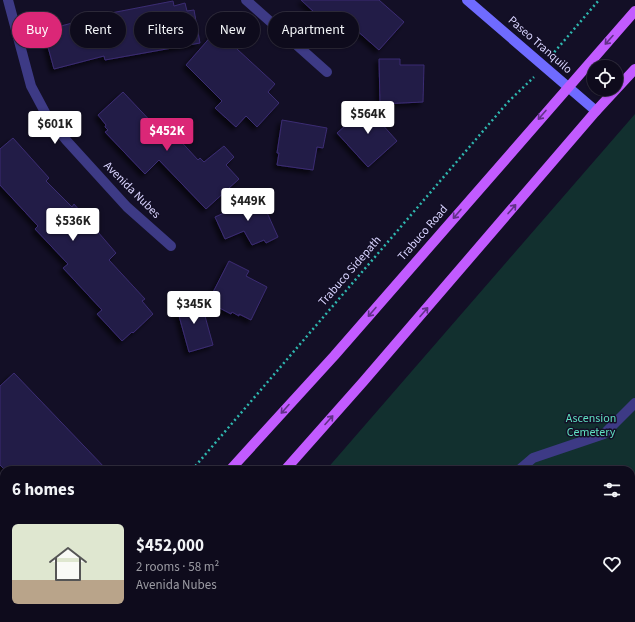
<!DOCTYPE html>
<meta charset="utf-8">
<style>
:root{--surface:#0e0b1c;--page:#171425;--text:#f1f3f6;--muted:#9b9ba3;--line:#2e2b3b;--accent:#db2777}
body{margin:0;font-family:"Source Sans 3",sans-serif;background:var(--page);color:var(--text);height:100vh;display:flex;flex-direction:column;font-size:15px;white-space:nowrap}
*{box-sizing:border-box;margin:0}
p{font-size:13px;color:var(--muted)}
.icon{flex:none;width:22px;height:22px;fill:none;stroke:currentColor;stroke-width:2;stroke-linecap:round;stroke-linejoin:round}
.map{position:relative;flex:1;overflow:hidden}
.drawer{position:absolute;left:0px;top:466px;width:635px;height:156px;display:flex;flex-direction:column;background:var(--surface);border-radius:12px 12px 0 0;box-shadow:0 1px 3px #0004,0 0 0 1px var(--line)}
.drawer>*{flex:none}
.guide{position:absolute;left:12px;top:12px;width:400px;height:36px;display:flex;gap:8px}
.controls{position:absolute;left:587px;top:60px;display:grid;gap:8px}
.controls a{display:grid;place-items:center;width:36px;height:36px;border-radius:50%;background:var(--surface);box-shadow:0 1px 3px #0004,0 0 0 1px var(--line);font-size:20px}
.price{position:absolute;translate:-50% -34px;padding:0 9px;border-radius:4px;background:#fff;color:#222;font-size:13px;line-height:26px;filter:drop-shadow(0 1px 2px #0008)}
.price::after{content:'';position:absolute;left:50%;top:24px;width:12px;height:9px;margin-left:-6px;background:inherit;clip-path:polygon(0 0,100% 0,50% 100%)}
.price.selected{background:var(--accent);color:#fff}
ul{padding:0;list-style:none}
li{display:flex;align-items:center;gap:12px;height:100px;padding:0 12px}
li span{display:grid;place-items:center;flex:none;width:112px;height:80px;border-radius:6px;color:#555}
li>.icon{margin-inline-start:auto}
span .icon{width:48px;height:48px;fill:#fffc;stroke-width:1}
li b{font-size:17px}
h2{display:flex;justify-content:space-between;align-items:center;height:48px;padding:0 12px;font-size:17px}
.tag{padding:0 14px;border-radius:18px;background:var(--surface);box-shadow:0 1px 3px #0004,0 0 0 1px var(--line);font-size:14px;line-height:36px}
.tag.selected{background:var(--accent);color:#fff}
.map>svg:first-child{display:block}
.green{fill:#12302f}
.building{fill:#241b47;stroke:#3b2d73;filter:url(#shadow)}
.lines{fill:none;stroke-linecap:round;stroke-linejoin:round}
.path{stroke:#2fb8b0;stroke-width:2.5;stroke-dasharray:2 3;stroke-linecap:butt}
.lane{stroke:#3d3a85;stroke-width:10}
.street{stroke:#3d3a85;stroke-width:10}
.secondary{stroke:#6f6bff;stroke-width:10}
.primary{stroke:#c25bff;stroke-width:10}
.oneway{stroke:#623188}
.labels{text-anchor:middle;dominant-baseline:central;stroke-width:3;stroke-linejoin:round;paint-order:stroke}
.street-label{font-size:12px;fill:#d9d4ff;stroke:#130f26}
.park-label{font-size:12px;fill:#5fe0c0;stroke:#130f26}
</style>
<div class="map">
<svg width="635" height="622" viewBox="0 0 635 622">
<defs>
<filter id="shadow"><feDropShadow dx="-3.5" dy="3.5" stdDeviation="2" flood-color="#0009"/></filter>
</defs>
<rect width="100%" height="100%" fill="#130f26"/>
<!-- green -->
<path class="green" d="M 635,114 L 635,622 L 189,622 L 193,618 L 631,618 L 631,470 L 326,470 Z"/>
<!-- building -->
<path class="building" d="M 301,0 L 379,0 L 404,22 L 379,50 L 338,14 L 328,25 Z
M 173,1 L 174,6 L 185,3 L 187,11 L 194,10 L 200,43 L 105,60 L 104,56 L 54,69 L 45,36 L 57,32 L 57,30 L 61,29 L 61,26 L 106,14 Z
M 220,26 L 241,44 L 237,49 L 275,84 L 268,92 L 279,103 L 257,127 L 246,116 L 236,127 L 215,108 L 222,101 L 186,65 Z
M 379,59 L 400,59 L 400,65 L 424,65 L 423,102 L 380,104 Z
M 123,92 L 158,129 L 164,123 L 198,160 L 200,158 L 204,162 L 224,146 L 234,157 L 226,165 L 239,179 L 206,209 L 159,160 L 145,174 L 105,132 L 108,130 L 105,127 L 106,125 L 98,115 Z
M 371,103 L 385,119 L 381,123 L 397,141 L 368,167 L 337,133 Z
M 282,120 L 327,128 L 323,148 L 317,147 L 313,170 L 277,165 L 279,153 L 277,153 Z
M 13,138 L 49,178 L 46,181 L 72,207 L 74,204 L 116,253 L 109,260 L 145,299 L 142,301 L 153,314 L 133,333 L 132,332 L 122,341 L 97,314 L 102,310 L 63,268 L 68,264 L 35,229 L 38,226 L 0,185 L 0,149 Z
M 260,197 L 278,237 L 266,243 L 264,240 L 252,245 L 244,231 L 225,239 L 215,217 Z
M 229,261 L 249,271 L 246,276 L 267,287 L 251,320 L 239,314 L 239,316 L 232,312 L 231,314 L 208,302 Z
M 200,298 L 213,345 L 189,352 L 176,305 Z
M 14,373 L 107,470 L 5,470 L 0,465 L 0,386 Z"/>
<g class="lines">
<!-- path -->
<path class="path" d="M 551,56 L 599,0
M 192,470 L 508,102 L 534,77
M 52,622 L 55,618"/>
<!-- lane -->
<path class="lane" d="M 519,470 L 533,458 L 604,434 L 635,403
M 514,618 L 515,622"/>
<!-- street -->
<path class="street" d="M 8,0 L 31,86 L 47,116 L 66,140 L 127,207 L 171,246
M 246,0 L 327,72"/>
<!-- secondary -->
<path class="secondary" d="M 467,0 L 596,111"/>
<!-- primary -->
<path class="primary" d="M 230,470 L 334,356 L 635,11
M 285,470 L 363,382 L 596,111 L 635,69
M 90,622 L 94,618
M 148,622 L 152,618"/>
</g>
<!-- one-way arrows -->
<defs><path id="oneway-shaft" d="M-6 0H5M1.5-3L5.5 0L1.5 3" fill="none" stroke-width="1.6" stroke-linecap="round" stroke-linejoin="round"/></defs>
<g class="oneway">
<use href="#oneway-shaft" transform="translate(609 40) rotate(132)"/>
<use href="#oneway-shaft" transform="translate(542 115) rotate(131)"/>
<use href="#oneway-shaft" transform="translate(512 209) rotate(-49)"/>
<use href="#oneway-shaft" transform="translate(457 214) rotate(131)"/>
<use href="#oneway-shaft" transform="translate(372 312) rotate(131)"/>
<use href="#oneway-shaft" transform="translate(424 312) rotate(-49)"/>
<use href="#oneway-shaft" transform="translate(285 409) rotate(132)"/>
<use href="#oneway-shaft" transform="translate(329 420) rotate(-48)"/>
</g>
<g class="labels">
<!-- street labels -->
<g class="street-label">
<text transform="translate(540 45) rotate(41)">Paseo Tranquilo</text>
<text transform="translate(132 190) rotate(45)">Avenida Nubes</text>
<text transform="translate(423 233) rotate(-49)">Trabuco Road</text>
<text transform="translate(350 271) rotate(-49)">Trabuco Sidepath</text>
</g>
<!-- park labels -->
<g class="park-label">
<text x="591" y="418">Ascension<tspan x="591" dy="14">Cemetery</tspan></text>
</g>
</g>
</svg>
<div class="controls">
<a><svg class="icon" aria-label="locate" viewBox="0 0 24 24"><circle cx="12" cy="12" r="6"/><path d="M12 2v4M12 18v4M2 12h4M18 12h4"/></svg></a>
</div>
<b class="price" style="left:368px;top:135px">$564K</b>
<b class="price" style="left:55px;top:145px">$601K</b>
<b class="price selected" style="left:167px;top:152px">$452K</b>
<b class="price" style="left:248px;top:222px">$449K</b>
<b class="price" style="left:73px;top:242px">$536K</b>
<b class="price" style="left:194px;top:325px">$345K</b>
<div class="guide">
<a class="tag selected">Buy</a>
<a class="tag">Rent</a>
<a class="tag">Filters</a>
<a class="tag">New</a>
<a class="tag">Apartment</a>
</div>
<section class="drawer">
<h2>6 homes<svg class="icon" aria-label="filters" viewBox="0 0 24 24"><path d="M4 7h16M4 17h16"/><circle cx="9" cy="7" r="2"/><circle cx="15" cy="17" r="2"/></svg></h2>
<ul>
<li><span style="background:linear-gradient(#dfe7d0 70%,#b9a48a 0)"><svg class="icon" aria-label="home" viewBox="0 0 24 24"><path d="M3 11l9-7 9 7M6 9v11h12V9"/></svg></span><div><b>$452,000</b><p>2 rooms · 58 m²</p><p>Avenida Nubes</p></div><svg class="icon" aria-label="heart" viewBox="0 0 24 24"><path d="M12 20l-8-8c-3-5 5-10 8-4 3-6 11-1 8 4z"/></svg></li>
</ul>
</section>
</div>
